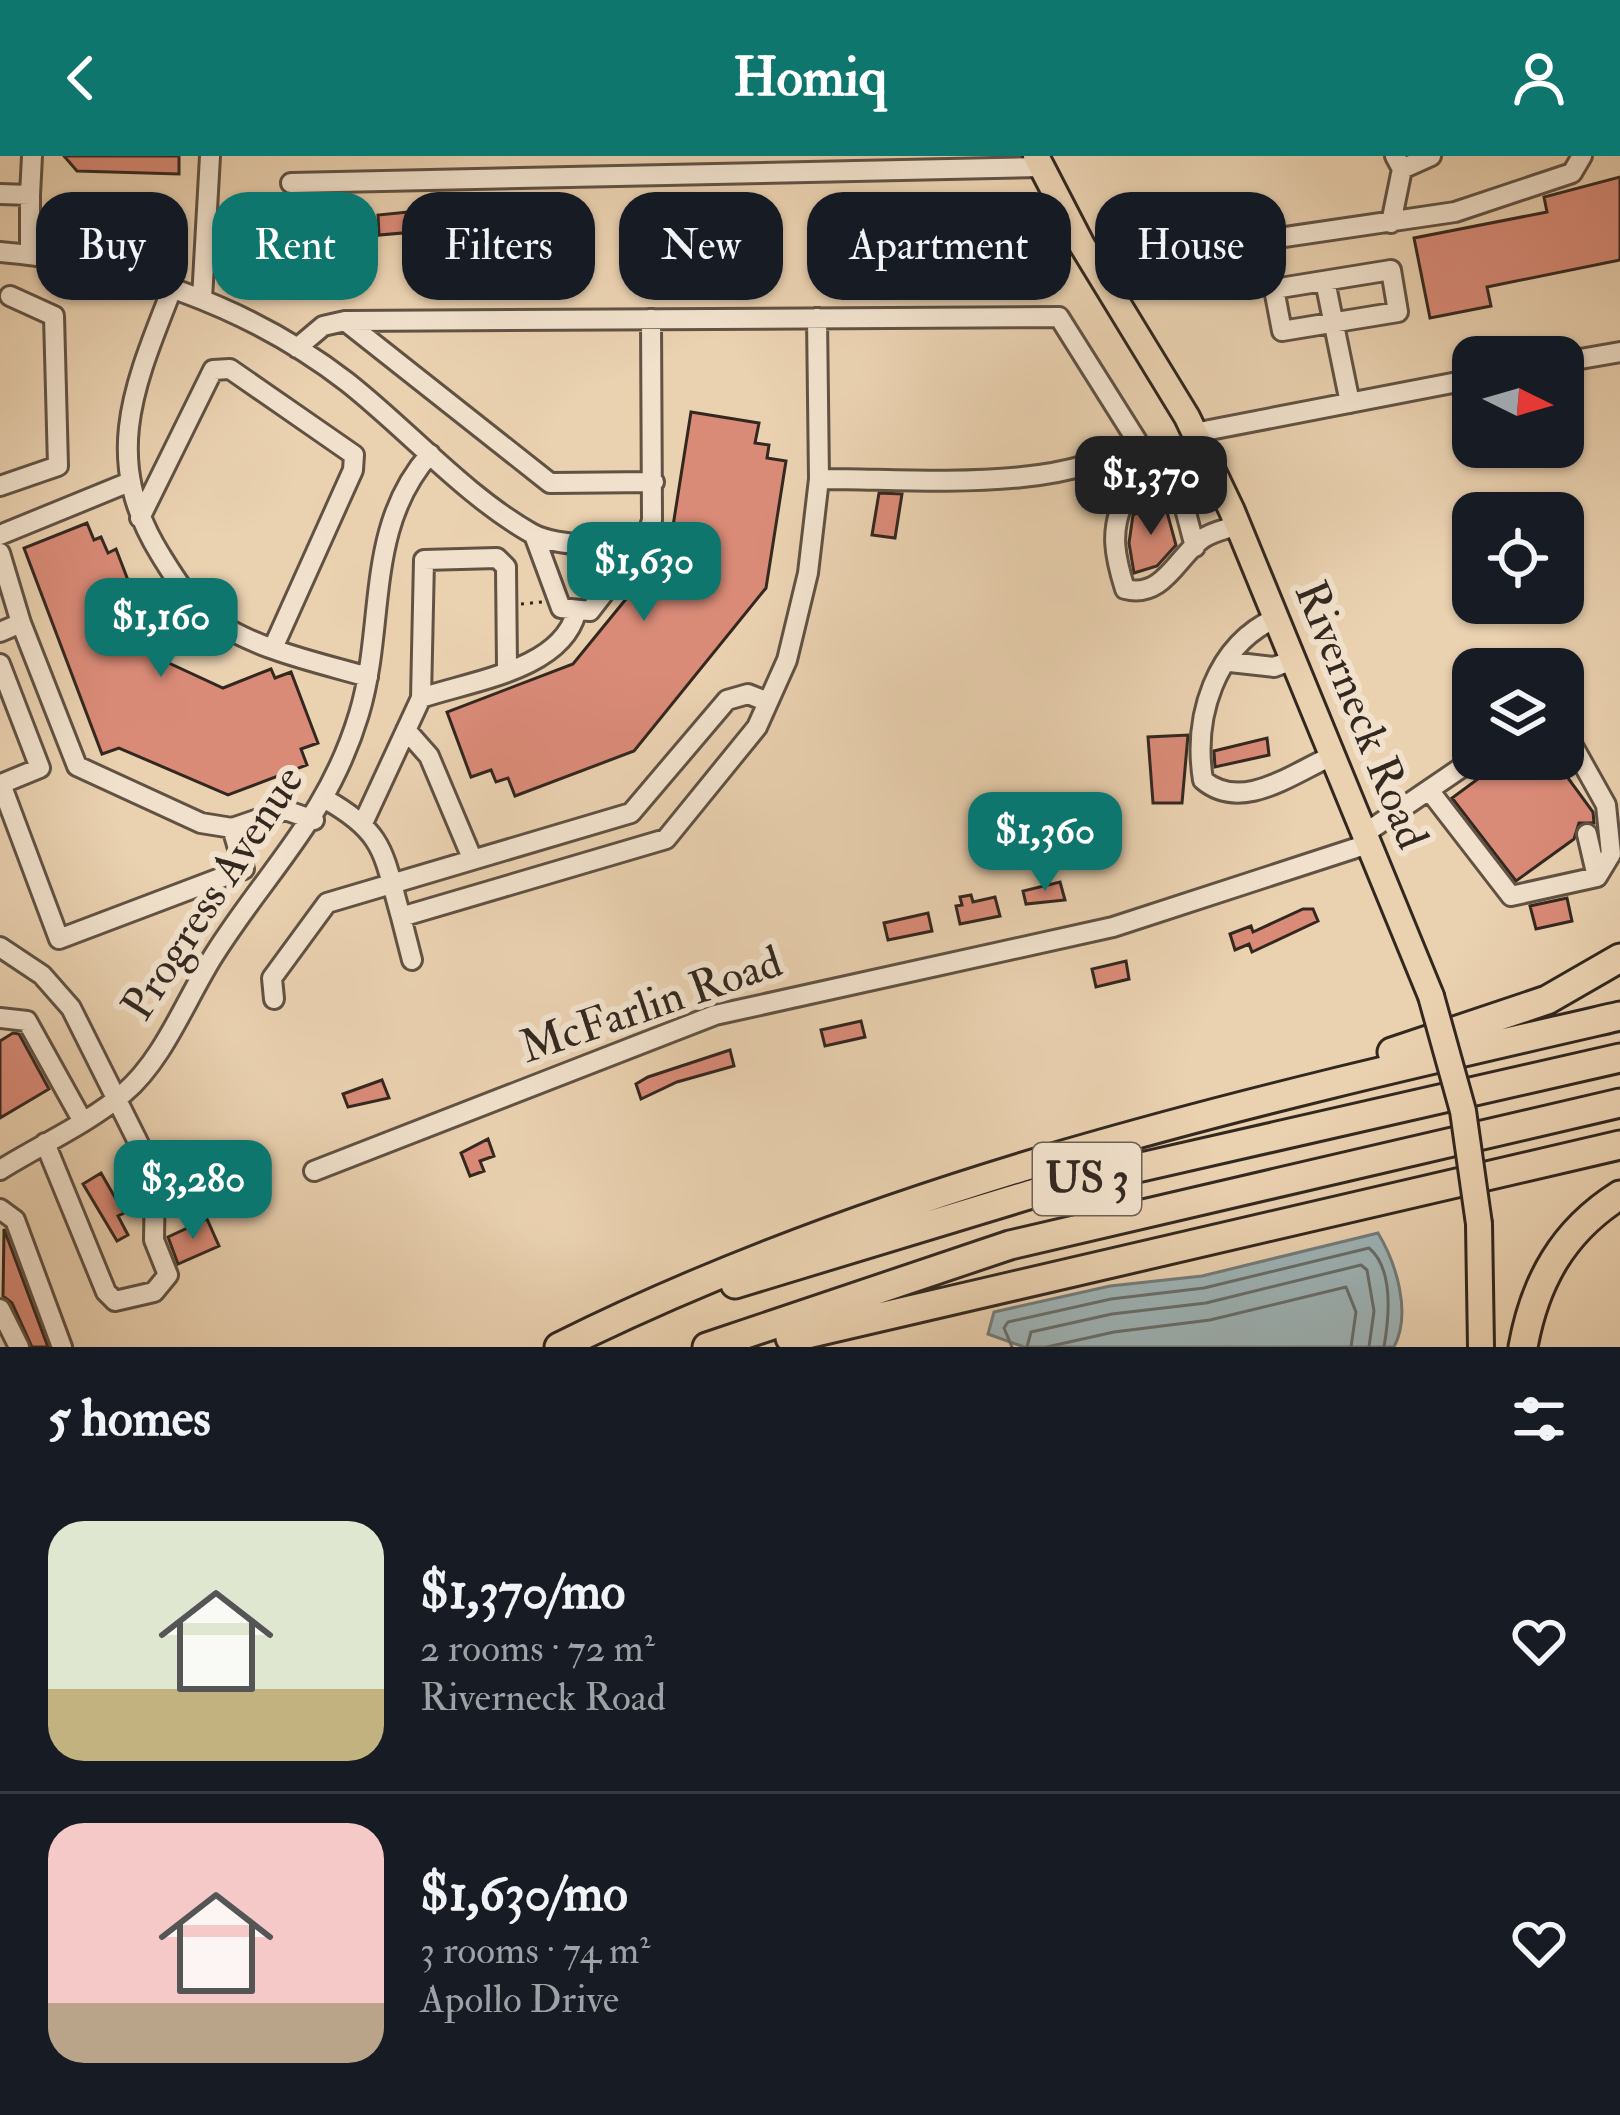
<!DOCTYPE html>
<meta charset="utf-8">
<style>
:root{--surface:#171b24;--page:#242831;--text:#f1f3f6;--muted:#9ea1a6;--line:#363941;--accent:#0f766e}
body{margin:0;font-family:"IM FELL Double Pica",serif;background:var(--page);color:var(--text);height:100vh;display:flex;flex-direction:column;font-size:45px;white-space:nowrap}
*{box-sizing:border-box;margin:0}
p{font-size:39px;color:var(--muted)}
.icon{flex:none;width:66px;height:66px;fill:none;stroke:currentColor;stroke-width:2;stroke-linecap:round;stroke-linejoin:round}
.map{position:relative;height:1191px;overflow:hidden}
.panel{display:flex;flex-direction:column;background:var(--surface);flex:1}
.panel>*{flex:none}
.hud{position:absolute;left:36px;top:36px;width:1548px;height:108px;display:flex;gap:24px}
.needle{width:78px;rotate:95deg}
.controls{position:absolute;left:1452px;top:180px;display:grid;gap:24px}
.controls a{display:grid;place-items:center;width:132px;height:132px;border-radius:24px;background:var(--surface);box-shadow:0 3px 9px #0004;font-size:60px}
.price{position:absolute;translate:-50% -102px;padding:0 27px;border-radius:24px;background:var(--accent);color:#fff;font-size:39px;line-height:78px;filter:drop-shadow(0 3px 6px #0008)}
.price::after{content:'';position:absolute;left:50%;top:72px;width:36px;height:27px;margin-left:-18px;background:inherit;clip-path:polygon(0 0,100% 0,50% 100%)}
.price.selected{background:#222;color:#fff}
ul{padding:0;list-style:none}
li{display:flex;align-items:center;gap:36px;height:300px;padding:0 48px}
li+li{border-top:3px solid var(--line)}
li span{display:grid;place-items:center;flex:none;width:336px;height:240px;border-radius:36px;color:#555}
li>.icon{margin-inline-start:auto}
span .icon{width:144px;height:144px;fill:#fffc;stroke-width:1}
li b{font-size:51px}
h2{display:flex;justify-content:space-between;align-items:center;height:144px;padding:0 48px;font-size:51px}
.pill{padding:0 42px;border-radius:36px;background:var(--surface);box-shadow:0 3px 9px #0004;font-size:42px;line-height:108px}
.pill.selected{background:var(--accent);color:#fff}
header{display:flex;justify-content:space-between;align-items:center;height:156px;padding:0 48px;background:var(--accent);color:#fff;font-size:54px;font-weight:700}
.map>svg:first-child{display:block}
.water{fill:#9eb4b7;stroke:#737c7b;stroke-width:3}
.lines{fill:none;stroke-linecap:round;stroke-linejoin:round}
.shore{stroke:#686e6c;stroke-width:3}
.building{fill:#da8b78;stroke:#332820;stroke-width:3}
.minor-casing{stroke:#615244;stroke-width:24}
.major-casing{stroke:#332820;stroke-width:30}
.highway-casing{stroke:#332820;stroke-width:33}
.path{stroke:#332820;stroke-width:3;stroke-dasharray:3 6;stroke-linecap:butt}
.minor{stroke:#f1e1cc;stroke-width:18}
.major{stroke:#ead1b0;stroke-width:24}
.highway{stroke:#ead1b0;stroke-width:27}
.major-bridge-casing{stroke:#332820;stroke-width:30;stroke-linecap:butt}
.major-bridge{stroke:#ead1b0;stroke-width:24}
.labels{text-anchor:middle;dominant-baseline:central;stroke-width:12;stroke-linejoin:round;paint-order:stroke}
.shield{fill:#f1e1cc;stroke:#6c6054;stroke-width:3}
.shield-label{font-size:42px;font-weight:bold;fill:#332820}
.street-label{font-size:45px;fill:#332820;stroke:#f1e1cc}
</style>
<header><svg class="icon" aria-label="back" viewBox="0 0 24 24"><path d="M15 5l-7 7 7 7"/></svg>Homiq<svg class="icon" aria-label="person" viewBox="0 0 24 24"><circle cx="12" cy="8" r="4"/><path d="M4 21q1-7 8-7t8 7"/></svg></header>
<div class="map">
<svg width="1620" height="1191" viewBox="0 0 1620 1191">
<rect width="100%" height="100%" fill="#ead1b0"/>
<filter id="stains"><feTurbulence type="fractalNoise" baseFrequency=".00167" numOctaves="4"/><feColorMatrix values="0 0 0 0 .2 0 0 0 0 .09 0 0 0 0 .02 0 0 0 .5 -.17"/></filter>
<radialGradient id="worn" r=".72"><stop offset=".6" stop-color="#630" stop-opacity="0"/><stop offset="1" stop-color="#630" stop-opacity=".3"/></radialGradient>
<!-- water -->
<path class="water" d="M 1378,1077 C 1396,1107 1412,1157 1394,1191 L 1024,1191 L 988,1178 L 994,1156 L 1110,1130 L 1202,1120 Z"/>
<g class="lines">
<!-- shore -->
<path class="shore" d="M 1012,1191 L 1004,1172 L 1008,1166 L 1111,1143 L 1204,1132 L 1369,1092 C 1394,1113 1389,1162 1384,1191
M 1027,1191 L 1031,1176 L 1112,1158 L 1206,1147 L 1361,1109 L 1367,1114 L 1374,1155 L 1369,1191
M 1047,1191 L 1114,1176 L 1210,1164 L 1346,1131 L 1356,1156 L 1351,1191"/>
</g>
<!-- building -->
<path class="building" d="M 64,0 L 179,0 L 179,18 L 77,15 Z
M 1620,21 L 1620,104 L 1487,131 L 1491,150 L 1430,162 L 1414,82 L 1547,56 L 1544,41 Z
M 448,52 L 448,73 L 379,79 L 378,59 Z
M 271,61 L 287,62 L 287,77 L 308,78 L 307,97 L 270,96 Z
M 816,63 L 856,64 L 856,80 L 816,80 Z
M 691,256 L 759,267 L 755,287 L 769,289 L 767,302 L 786,305 L 766,432 L 634,595 L 515,640 L 508,622 L 496,626 L 491,614 L 471,621 L 447,556 L 573,508 L 670,389 Z
M 879,337 L 902,338 L 895,382 L 872,379 Z
M 1164,345 L 1176,389 L 1157,410 L 1134,417 L 1129,387 L 1133,359 Z
M 87,367 L 94,384 L 101,381 L 108,397 L 116,393 L 158,502 L 223,532 L 271,513 L 275,522 L 291,516 L 318,587 L 301,593 L 307,609 L 228,639 L 119,592 L 102,598 L 24,392 Z
M 1188,579 L 1182,647 L 1153,647 L 1148,581 Z
M 1267,582 L 1269,599 L 1215,611 L 1214,595 Z
M 1505,603 L 1554,603 L 1593,656 L 1594,667 L 1579,667 L 1574,683 L 1516,725 L 1452,642 Z
M 1060,726 L 1065,744 L 1026,748 L 1023,735 Z
M 971,739 L 973,746 L 995,741 L 1000,760 L 960,768 L 956,750 L 962,749 L 960,741 Z
M 1567,742 L 1572,765 L 1536,773 L 1530,750 Z
M 1303,753 L 1313,753 L 1318,765 L 1252,796 L 1249,788 L 1235,794 L 1230,778 L 1251,770 L 1253,776 Z
M 928,757 L 932,775 L 888,784 L 884,767 Z
M 1126,805 L 1129,823 L 1096,831 L 1092,813 Z
M 861,865 L 865,881 L 825,890 L 821,874 Z
M 13,877 L 19,878 L 49,933 L 0,962 L 0,885 Z
M 730,894 L 734,910 L 677,926 L 641,943 L 636,928 L 648,921 Z
M 382,924 L 389,942 L 348,951 L 343,938 Z
M 488,983 L 494,1000 L 480,1005 L 484,1015 L 470,1020 L 461,997 Z
M 101,1017 L 124,1057 L 118,1060 L 128,1079 L 117,1085 L 83,1028 Z
M 207,1063 L 219,1090 L 178,1108 L 168,1081 Z
M 4,1073 L 48,1191 L 32,1191 L 12,1147 L 3,1140 Z"/>
<g class="lines">
<defs>
<path id="minor" d="M 1402,13 L 1431,0
M 291,27 L 1041,11
M 0,38 L 30,39 L 30,99
M 30,39 L 32,0
M 1391,67 L 1402,13 L 1395,0
M 0,96 C 123,106 249,150 347,226 C 408,274 463,338 531,377 C 552,389 588,388 611,392 L 617,420 L 590,455 L 561,452 L 534,379
M 1391,114 L 1398,156 L 1282,175 L 1274,133 Z
M 1325,125 L 1350,247
M 1106,131 L 1190,95 L 1455,56 L 1572,17 L 1582,0
M 172,133 C 134,230 101,302 160,398 C 173,419 191,449 212,463 C 257,494 316,506 368,521
M 202,143 L 210,0
M 817,162 L 819,323
M 345,165 L 550,327 L 654,326
M 297,192 L 323,170 L 345,165 L 1059,161 L 1137,285 C 1064,339 909,322 819,323 L 808,417 L 787,504 L 757,571 L 666,683 L 401,761 C 383,698 386,677 325,643
M 1563,206 L 1620,196
M 1194,277 L 1473,223
M 1212,312 L 1125,343 C 1109,374 1115,401 1125,433 C 1163,443 1177,401 1202,383 C 1211,376 1227,373 1238,369
M 1178,326 L 1195,391
M 0,330 L 58,310 L 54,160 L 10,140
M 140,362 L 213,214 L 230,213 L 354,299 L 353,314 L 273,492
M 0,379 L 127,327
M 0,397 L 21,467 L 0,476
M 617,420 L 645,387 L 652,364 L 651,163
M 1276,462 C 1215,489 1193,561 1203,624 C 1242,657 1293,617 1332,600
M 21,467 L 77,610 L 201,667 L 232,672
M 1230,506 L 1274,511 L 1293,504
M 0,508 L 40,612 L 1,628 L 59,783 L 244,713 L 232,672 L 285,654 L 314,664
M 421,542 C 471,525 561,514 576,457
M 406,574 L 429,600 L 472,702
M 1429,634 L 1511,740 L 1597,721 L 1611,698 L 1606,649 L 1563,572
M 364,665 L 421,542 L 424,404 L 497,402 L 506,411 L 507,512
M 1364,678 L 1474,603
M 1587,678 L 1597,721
M 401,761 L 412,804
M 0,791 L 42,819 L 71,852 L 155,1020 L 154,1084 L 168,1119 L 154,1136 L 115,1145 L 106,1136 L 45,987
M 274,843 L 272,822 L 327,747 L 631,657 L 727,544 L 748,538 L 768,546
M 0,862 L 27,865 L 82,964
M 0,1014 C 40,989 89,967 124,937 C 164,903 186,843 214,799 C 269,712 328,661 359,558 C 386,469 364,372 430,298
M 314,1015 L 715,859 L 1113,771 L 1368,688
M 0,1053 L 15,1064 L 62,1191
M 0,1153 L 19,1191"/>
<path id="major" d="M 1036,0 L 1082,89 L 1187,261 L 1232,355 L 1431,840
M 1479,1068 L 1481,1191"/>
<path id="highway" d="M 1392,896 L 1547,844 L 1620,802
M 735,1128 L 1058,1030 L 1620,902
M 790,1182 L 1620,989
M 559,1191 C 892,1025 1259,943 1620,860
M 707,1191 L 1010,1089 L 1620,947
M 1523,1191 C 1535,1125 1563,1075 1620,1039"/>
</defs>
<!-- minor casing -->
<use href="#minor" class="minor-casing"/>
<!-- major casing -->
<use href="#major" class="major-casing"/>
<!-- highway casing -->
<use href="#highway" class="highway-casing"/>
<!-- path -->
<path class="path" d="M 521,448 L 542,446"/>
<!-- minor -->
<use href="#minor" class="minor"/>
<!-- major -->
<use href="#major" class="major"/>
<!-- highway -->
<use href="#highway" class="highway"/>
<defs>
<path id="major-bridge" d="M 1431,840 L 1463,955 L 1479,1068"/>
</defs>
<!-- major-bridge casing -->
<use href="#major-bridge" class="major-bridge-casing"/>
<!-- major-bridge -->
<use href="#major-bridge" class="major-bridge"/>
</g>
<g class="labels">
<!-- shield labels -->
<rect class="shield" x="1033" y="987" width="108" height="72" rx="9"/>
<g class="shield-label">
<text x="1087" y="1023">US 3</text>
</g>
<!-- street labels -->
<g class="street-label">
<text transform="translate(1361 559) rotate(68)">Riverneck Road</text>
<text transform="translate(213 737) rotate(-57)">Progress Avenue</text>
<text transform="translate(651 849) rotate(-19)">McFarlin Road</text>
</g>
</g>
<rect width="100%" height="100%" filter="url(#stains)"/>
<rect width="100%" height="100%" fill="url(#worn)"/>
</svg>
<div class="controls">
<a><svg class="needle" viewBox="-14 -14 28 28"><path d="M0-13l5 13h-10z" fill="#e53935"/><path d="M0 13l5-13h-10z" fill="#9ea1a6"/></svg></a>
<a><svg class="icon" aria-label="locate" viewBox="0 0 24 24"><circle cx="12" cy="12" r="6"/><path d="M12 2v4M12 18v4M2 12h4M18 12h4"/></svg></a>
<a><svg class="icon" aria-label="layers" viewBox="0 0 24 24"><path d="M12 4l9 5-9 5-9-5zM3 14l9 5 9-5"/></svg></a>
</div>
<b class="price selected" style="left:1151px;top:382px">$1,370</b>
<b class="price" style="left:644px;top:468px">$1,630</b>
<b class="price" style="left:161px;top:524px">$1,160</b>
<b class="price" style="left:1045px;top:738px">$1,360</b>
<b class="price" style="left:193px;top:1086px">$3,280</b>
<div class="hud">
<a class="pill">Buy</a>
<a class="pill selected">Rent</a>
<a class="pill">Filters</a>
<a class="pill">New</a>
<a class="pill">Apartment</a>
<a class="pill">House</a>
</div>
</div>
<section class="panel">
<h2>5 homes<svg class="icon" aria-label="filters" viewBox="0 0 24 24"><path d="M4 7h16M4 17h16"/><circle cx="9" cy="7" r="2"/><circle cx="15" cy="17" r="2"/></svg></h2>
<ul>
<li><span style="background:linear-gradient(#dfe7d0 70%,#c2b280 0)"><svg class="icon" aria-label="home" viewBox="0 0 24 24"><path d="M3 11l9-7 9 7M6 9v11h12V9"/></svg></span><div><b>$1,370/mo</b><p>2 rooms · 72 m²</p><p>Riverneck Road</p></div><svg class="icon" aria-label="heart" viewBox="0 0 24 24"><path d="M12 20l-8-8c-3-5 5-10 8-4 3-6 11-1 8 4z"/></svg></li>
<li><span style="background:linear-gradient(#f6c9c9 75%,#b9a48a 0)"><svg class="icon" aria-label="home" viewBox="0 0 24 24"><path d="M3 11l9-7 9 7M6 9v11h12V9"/></svg></span><div><b>$1,630/mo</b><p>3 rooms · 74 m²</p><p>Apollo Drive</p></div><svg class="icon" aria-label="heart" viewBox="0 0 24 24"><path d="M12 20l-8-8c-3-5 5-10 8-4 3-6 11-1 8 4z"/></svg></li>
</ul>
</section>
